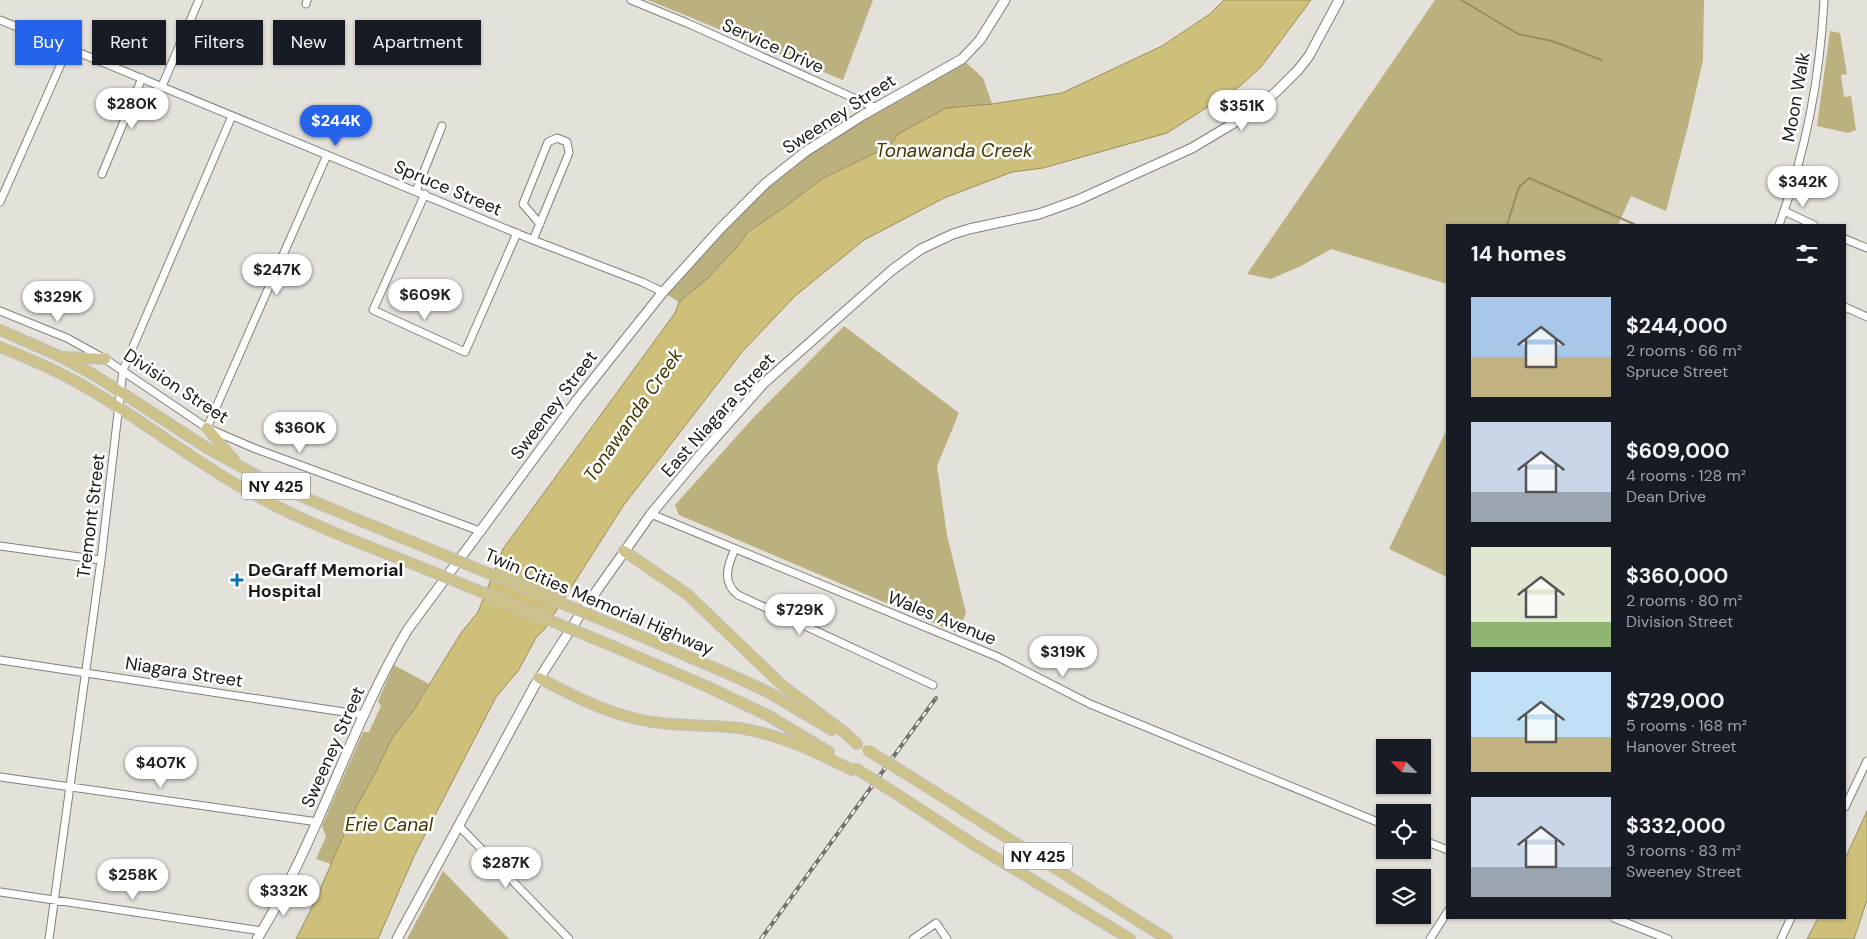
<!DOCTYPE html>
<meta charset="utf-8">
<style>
:root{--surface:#171b24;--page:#242831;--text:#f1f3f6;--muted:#9ea1a6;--accent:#2563eb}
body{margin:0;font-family:"DM Sans",sans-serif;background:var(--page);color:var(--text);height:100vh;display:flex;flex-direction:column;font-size:19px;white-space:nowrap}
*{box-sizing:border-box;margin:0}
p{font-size:16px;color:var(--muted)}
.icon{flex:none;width:28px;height:28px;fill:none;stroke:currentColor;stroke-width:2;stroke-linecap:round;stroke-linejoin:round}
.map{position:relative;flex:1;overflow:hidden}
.sheet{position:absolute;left:1446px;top:224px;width:400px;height:695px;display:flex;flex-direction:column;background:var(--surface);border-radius:0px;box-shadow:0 1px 4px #0004}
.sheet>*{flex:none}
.guide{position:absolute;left:15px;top:20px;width:475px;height:45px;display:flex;gap:10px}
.needle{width:32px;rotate:294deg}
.tools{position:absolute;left:1376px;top:739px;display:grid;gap:10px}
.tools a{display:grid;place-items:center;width:55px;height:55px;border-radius:0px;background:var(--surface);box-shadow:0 1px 4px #0004;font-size:25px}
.price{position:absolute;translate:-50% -42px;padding:0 11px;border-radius:18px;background:#fff;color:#222;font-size:16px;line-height:32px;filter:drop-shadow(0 1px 2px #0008)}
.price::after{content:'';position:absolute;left:50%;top:30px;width:15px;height:11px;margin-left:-8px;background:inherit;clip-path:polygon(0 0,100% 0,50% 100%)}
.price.selected{background:var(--accent);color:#fff}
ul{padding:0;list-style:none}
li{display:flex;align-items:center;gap:15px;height:125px;padding:0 25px}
li span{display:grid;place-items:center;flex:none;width:140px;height:100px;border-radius:0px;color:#555}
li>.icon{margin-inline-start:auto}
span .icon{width:60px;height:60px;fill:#fffc;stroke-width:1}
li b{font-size:21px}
h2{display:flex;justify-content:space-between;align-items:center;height:60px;padding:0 25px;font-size:21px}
.pill{padding:0 18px;border-radius:0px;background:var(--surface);box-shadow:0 1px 4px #0004;font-size:18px;line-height:45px}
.pill.selected{background:var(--accent);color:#fff}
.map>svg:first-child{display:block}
.green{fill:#bbb17f}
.water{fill:#cec07b;stroke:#988e5d}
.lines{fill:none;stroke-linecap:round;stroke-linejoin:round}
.stream{stroke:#988e5d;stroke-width:2}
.minor-casing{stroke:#817f77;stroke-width:9}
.tertiary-casing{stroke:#817f77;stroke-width:11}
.primary-casing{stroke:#bfbfbe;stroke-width:12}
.minor{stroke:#fff;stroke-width:7}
.tertiary{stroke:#fff;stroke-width:9}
.primary{stroke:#cdc28a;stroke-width:10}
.rail-casing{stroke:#72716b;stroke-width:4}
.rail{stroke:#fff;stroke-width:2;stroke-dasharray:5.5;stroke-linecap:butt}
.primary-bridge-casing{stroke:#bfbfbe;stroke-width:12;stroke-linecap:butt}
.primary-bridge{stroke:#cdc28a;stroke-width:10}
.poi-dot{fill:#0772bd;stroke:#fff;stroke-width:2}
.labels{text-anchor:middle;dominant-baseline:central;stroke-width:5;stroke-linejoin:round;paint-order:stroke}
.shield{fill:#fff;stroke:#5e5e5c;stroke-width:1}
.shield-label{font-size:16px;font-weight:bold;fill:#191916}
.street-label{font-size:18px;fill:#191916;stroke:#fff}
.poi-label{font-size:18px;font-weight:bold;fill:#191916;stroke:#fff;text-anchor:start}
.water-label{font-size:19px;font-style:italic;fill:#423800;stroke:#fff}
</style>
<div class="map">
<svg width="1867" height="939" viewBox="0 0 1867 939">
<rect width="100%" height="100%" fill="#e3e1d9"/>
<!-- green -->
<path class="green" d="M 648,0 L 873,0 L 843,80 Z
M 1435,0 L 1704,0 L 1703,60 L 1688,126 L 1666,211 L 1631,196 L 1618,225 L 1448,225 L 1447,284 L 1331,249 L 1301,266 L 1271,279 L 1247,274 Z
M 1830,31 L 1840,33 L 1847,74 L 1841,75 L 1844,97 L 1851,96 L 1856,130 L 1848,133 L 1817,126 Z
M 962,59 L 983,78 L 992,104 L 946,108 L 898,134 L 890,146 L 823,178 L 786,206 L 748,232 L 737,247 L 707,279 L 679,302 L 663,292 L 766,183 L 863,115 Z
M 844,326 L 959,413 L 937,466 L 947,535 L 966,613 L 957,633 L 679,515 L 675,505 L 753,418 Z
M 1447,429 L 1447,577 L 1389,549 Z
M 394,665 L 429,684 L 413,711 L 392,738 L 375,773 L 353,813 L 331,864 L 316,859 L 326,837 L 322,826 L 363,732 L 369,732 L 381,706 L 378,701 Z
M 443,871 L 509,939 L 407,939 Z"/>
<!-- water -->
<path class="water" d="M 1224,0 L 1311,0 L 1261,67 L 1240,86 L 1167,133 L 1043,168 L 1012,172 L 944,198 L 864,240 L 795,296 L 742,352 L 623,506 L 544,630 L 537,636 L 518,671 L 496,697 L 415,854 L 378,939 L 296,939 L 316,899 L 353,813 L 375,773 L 392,738 L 413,711 L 461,633 L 478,612 L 503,549 L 675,313 L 679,302 L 707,279 L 737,247 L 748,232 L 786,206 L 823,178 L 890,146 L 898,134 L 946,108 L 992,104 L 1062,93 L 1162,46 L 1210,14 Z
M 1867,811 L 1867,900 L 1854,939 L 1807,939 L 1818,918 L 1845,918 L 1845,859 Z"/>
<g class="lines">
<!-- stream -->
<path class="stream" d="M 1461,0 L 1518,34 L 1552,41 L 1602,60
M 1507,225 L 1519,187 L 1529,178 L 1636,225"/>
<defs>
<path id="minor" d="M 631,0 L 687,23 L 876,108
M 306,4 L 307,0
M 0,20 L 533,240 L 642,282 L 663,292
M 162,86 L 199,0
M 102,174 L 142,78
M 416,191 L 442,126
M 425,194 L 373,310 L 465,352 L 517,233
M 0,202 L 68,48
M 1784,211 L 1814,225
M 1779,225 C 1806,152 1820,78 1824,0
M 1845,239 L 1867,248
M 533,240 L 569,153 L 567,142 L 557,138 L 548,142 L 523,204 L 540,224
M 1845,307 L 1867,317
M 0,311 L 67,338 L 105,359 L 207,428 L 256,449 L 480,531
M 207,428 L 327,155
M 651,514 L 998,657 L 1090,704 L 1385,825
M 0,546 L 101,560
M 735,549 C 727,566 722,583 738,595 L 933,685
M 0,660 L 364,715
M 0,777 L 318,822
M 1845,807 L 1867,761
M 458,825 L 569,939
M 1422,840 L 1448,850
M 0,892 L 262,931
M 1614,918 L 1668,939
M 49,939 L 101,560 L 123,370 L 232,116
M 913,939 L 936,923 L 947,939
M 1430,939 L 1448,911
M 1781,939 L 1791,918"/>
<path id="tertiary" d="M 257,939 C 318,841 349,728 408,629 L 577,400 L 663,292 L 720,229 L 766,183 L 805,152 L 863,115 L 962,59 L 980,40 L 1005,0
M 397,939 L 535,685 L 583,610 L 651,514 L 701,454 L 763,384 L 892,270 L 921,249 L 953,234 L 969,229 L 1039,214 L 1078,200 L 1192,148 L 1244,117 L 1276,92 L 1298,70 L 1309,56 L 1339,0"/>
<path id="primary" d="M 0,330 L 59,356 L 96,376 L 207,448 L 276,486 L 444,555
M 0,347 C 28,358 56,370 82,385 C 142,419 195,463 255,495 C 311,526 374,548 433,572
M 64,357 L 105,359
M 207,428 L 234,460
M 624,551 L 687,594 L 783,686 L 844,732 L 857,744
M 629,631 L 738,678 L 768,692 L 832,730
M 617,648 L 706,686 L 769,716 L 829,752
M 539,678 C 570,694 602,711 637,719 C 670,727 705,724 739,728 C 779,734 816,752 852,770
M 908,775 L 1167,939
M 895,793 L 973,844 L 1130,939"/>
</defs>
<!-- minor casing -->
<use href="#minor" class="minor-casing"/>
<!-- tertiary casing -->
<use href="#tertiary" class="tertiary-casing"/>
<!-- primary casing -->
<use href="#primary" class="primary-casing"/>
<!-- minor -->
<use href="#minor" class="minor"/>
<!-- tertiary -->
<use href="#tertiary" class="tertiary"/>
<!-- primary -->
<use href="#primary" class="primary"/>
<defs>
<path id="rail" d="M 761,939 L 936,698"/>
</defs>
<!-- rail casing -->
<use href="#rail" class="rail-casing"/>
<!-- rail -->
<use href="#rail" class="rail"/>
<defs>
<path id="primary-bridge" d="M 444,555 L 629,631
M 433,572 L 617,648
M 867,750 L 908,775
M 855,768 L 895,793"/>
</defs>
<!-- primary-bridge casing -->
<use href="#primary-bridge" class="primary-bridge-casing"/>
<!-- primary-bridge -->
<use href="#primary-bridge" class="primary-bridge"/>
</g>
<!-- markers -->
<path class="poi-dot" d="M234.5 572.5h5v5h5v5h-5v5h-5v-5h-5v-5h5z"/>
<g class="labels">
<!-- shield labels -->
<g class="shield">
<rect x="242" y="472.5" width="68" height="27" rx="4"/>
<rect x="1004" y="842.5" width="68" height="27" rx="4"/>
</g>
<g class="shield-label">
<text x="276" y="486">NY 425</text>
<text x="1038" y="856">NY 425</text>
</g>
<!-- street labels -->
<g class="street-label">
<text transform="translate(773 46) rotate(24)">Service Drive</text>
<text transform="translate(1796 97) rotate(-80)">Moon Walk</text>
<text transform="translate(839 114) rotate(-33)">Sweeney Street</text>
<text transform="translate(448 188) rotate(23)">Spruce Street</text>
<text transform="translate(176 386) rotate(33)">Division Street</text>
<text transform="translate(554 405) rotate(-53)">Sweeney Street</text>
<text transform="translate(718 415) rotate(-48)">East Niagara Street</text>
<text transform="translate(91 516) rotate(-83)">Tremont Street</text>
<text transform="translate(599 602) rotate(23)">Twin Cities Memorial Highway</text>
<text transform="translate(942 618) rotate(22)">Wales Avenue</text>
<text transform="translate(184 672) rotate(9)">Niagara Street</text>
<text transform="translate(333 747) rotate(-66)">Sweeney Street</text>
</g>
<!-- poi labels -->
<g class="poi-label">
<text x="248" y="570">DeGraff Memorial<tspan x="248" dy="21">Hospital</tspan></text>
</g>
<!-- water labels -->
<g class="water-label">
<text x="954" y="150">Tonawanda Creek</text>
<text transform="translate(633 415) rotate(-55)">Tonawanda Creek</text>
<text x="389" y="824">Erie Canal</text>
</g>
</g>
</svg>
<div class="tools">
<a><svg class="needle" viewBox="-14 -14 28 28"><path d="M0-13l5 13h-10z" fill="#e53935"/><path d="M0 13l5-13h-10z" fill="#9ea1a6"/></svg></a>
<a><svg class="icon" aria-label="locate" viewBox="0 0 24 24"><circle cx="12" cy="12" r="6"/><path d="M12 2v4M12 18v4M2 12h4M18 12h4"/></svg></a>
<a><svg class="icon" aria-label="layers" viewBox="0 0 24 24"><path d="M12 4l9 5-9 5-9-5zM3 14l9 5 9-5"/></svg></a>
</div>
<b class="price" style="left:132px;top:130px">$280K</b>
<b class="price" style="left:1242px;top:132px">$351K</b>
<b class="price selected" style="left:336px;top:147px">$244K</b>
<b class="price" style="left:1803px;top:208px">$342K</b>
<b class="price" style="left:277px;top:296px">$247K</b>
<b class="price" style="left:425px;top:321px">$609K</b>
<b class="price" style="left:58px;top:323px">$329K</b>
<b class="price" style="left:300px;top:454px">$360K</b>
<b class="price" style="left:800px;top:636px">$729K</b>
<b class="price" style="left:1063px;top:678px">$319K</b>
<b class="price" style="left:161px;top:789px">$407K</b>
<b class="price" style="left:506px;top:889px">$287K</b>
<b class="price" style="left:133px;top:901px">$258K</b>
<b class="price" style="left:284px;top:917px">$332K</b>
<div class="guide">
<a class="pill selected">Buy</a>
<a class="pill">Rent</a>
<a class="pill">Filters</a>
<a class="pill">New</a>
<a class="pill">Apartment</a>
</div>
<section class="sheet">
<h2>14 homes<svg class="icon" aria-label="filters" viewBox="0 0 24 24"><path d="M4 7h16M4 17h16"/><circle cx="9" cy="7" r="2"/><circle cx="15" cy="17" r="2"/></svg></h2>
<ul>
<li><span style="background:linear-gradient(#a9c7e8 60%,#c2b280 0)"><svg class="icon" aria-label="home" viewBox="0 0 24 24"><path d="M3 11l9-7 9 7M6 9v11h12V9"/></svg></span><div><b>$244,000</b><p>2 rooms · 66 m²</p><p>Spruce Street</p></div></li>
<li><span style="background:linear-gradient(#c9d6e8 70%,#9aa5b1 0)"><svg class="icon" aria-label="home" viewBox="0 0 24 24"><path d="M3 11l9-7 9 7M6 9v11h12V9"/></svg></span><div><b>$609,000</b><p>4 rooms · 128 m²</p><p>Dean Drive</p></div></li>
<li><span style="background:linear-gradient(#dfe7d0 75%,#8fb573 0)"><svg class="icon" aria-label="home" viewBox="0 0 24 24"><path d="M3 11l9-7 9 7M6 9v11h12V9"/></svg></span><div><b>$360,000</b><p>2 rooms · 80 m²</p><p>Division Street</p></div></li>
<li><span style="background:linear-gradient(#bfe0f5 65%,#c2b280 0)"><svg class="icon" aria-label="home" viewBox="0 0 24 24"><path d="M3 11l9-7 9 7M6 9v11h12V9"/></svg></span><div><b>$729,000</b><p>5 rooms · 168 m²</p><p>Hanover Street</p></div></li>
<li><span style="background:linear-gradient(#c9d6e8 70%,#9aa5b1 0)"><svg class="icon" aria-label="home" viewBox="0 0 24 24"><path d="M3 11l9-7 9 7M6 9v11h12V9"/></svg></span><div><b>$332,000</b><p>3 rooms · 83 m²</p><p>Sweeney Street</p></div></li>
</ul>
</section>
</div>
